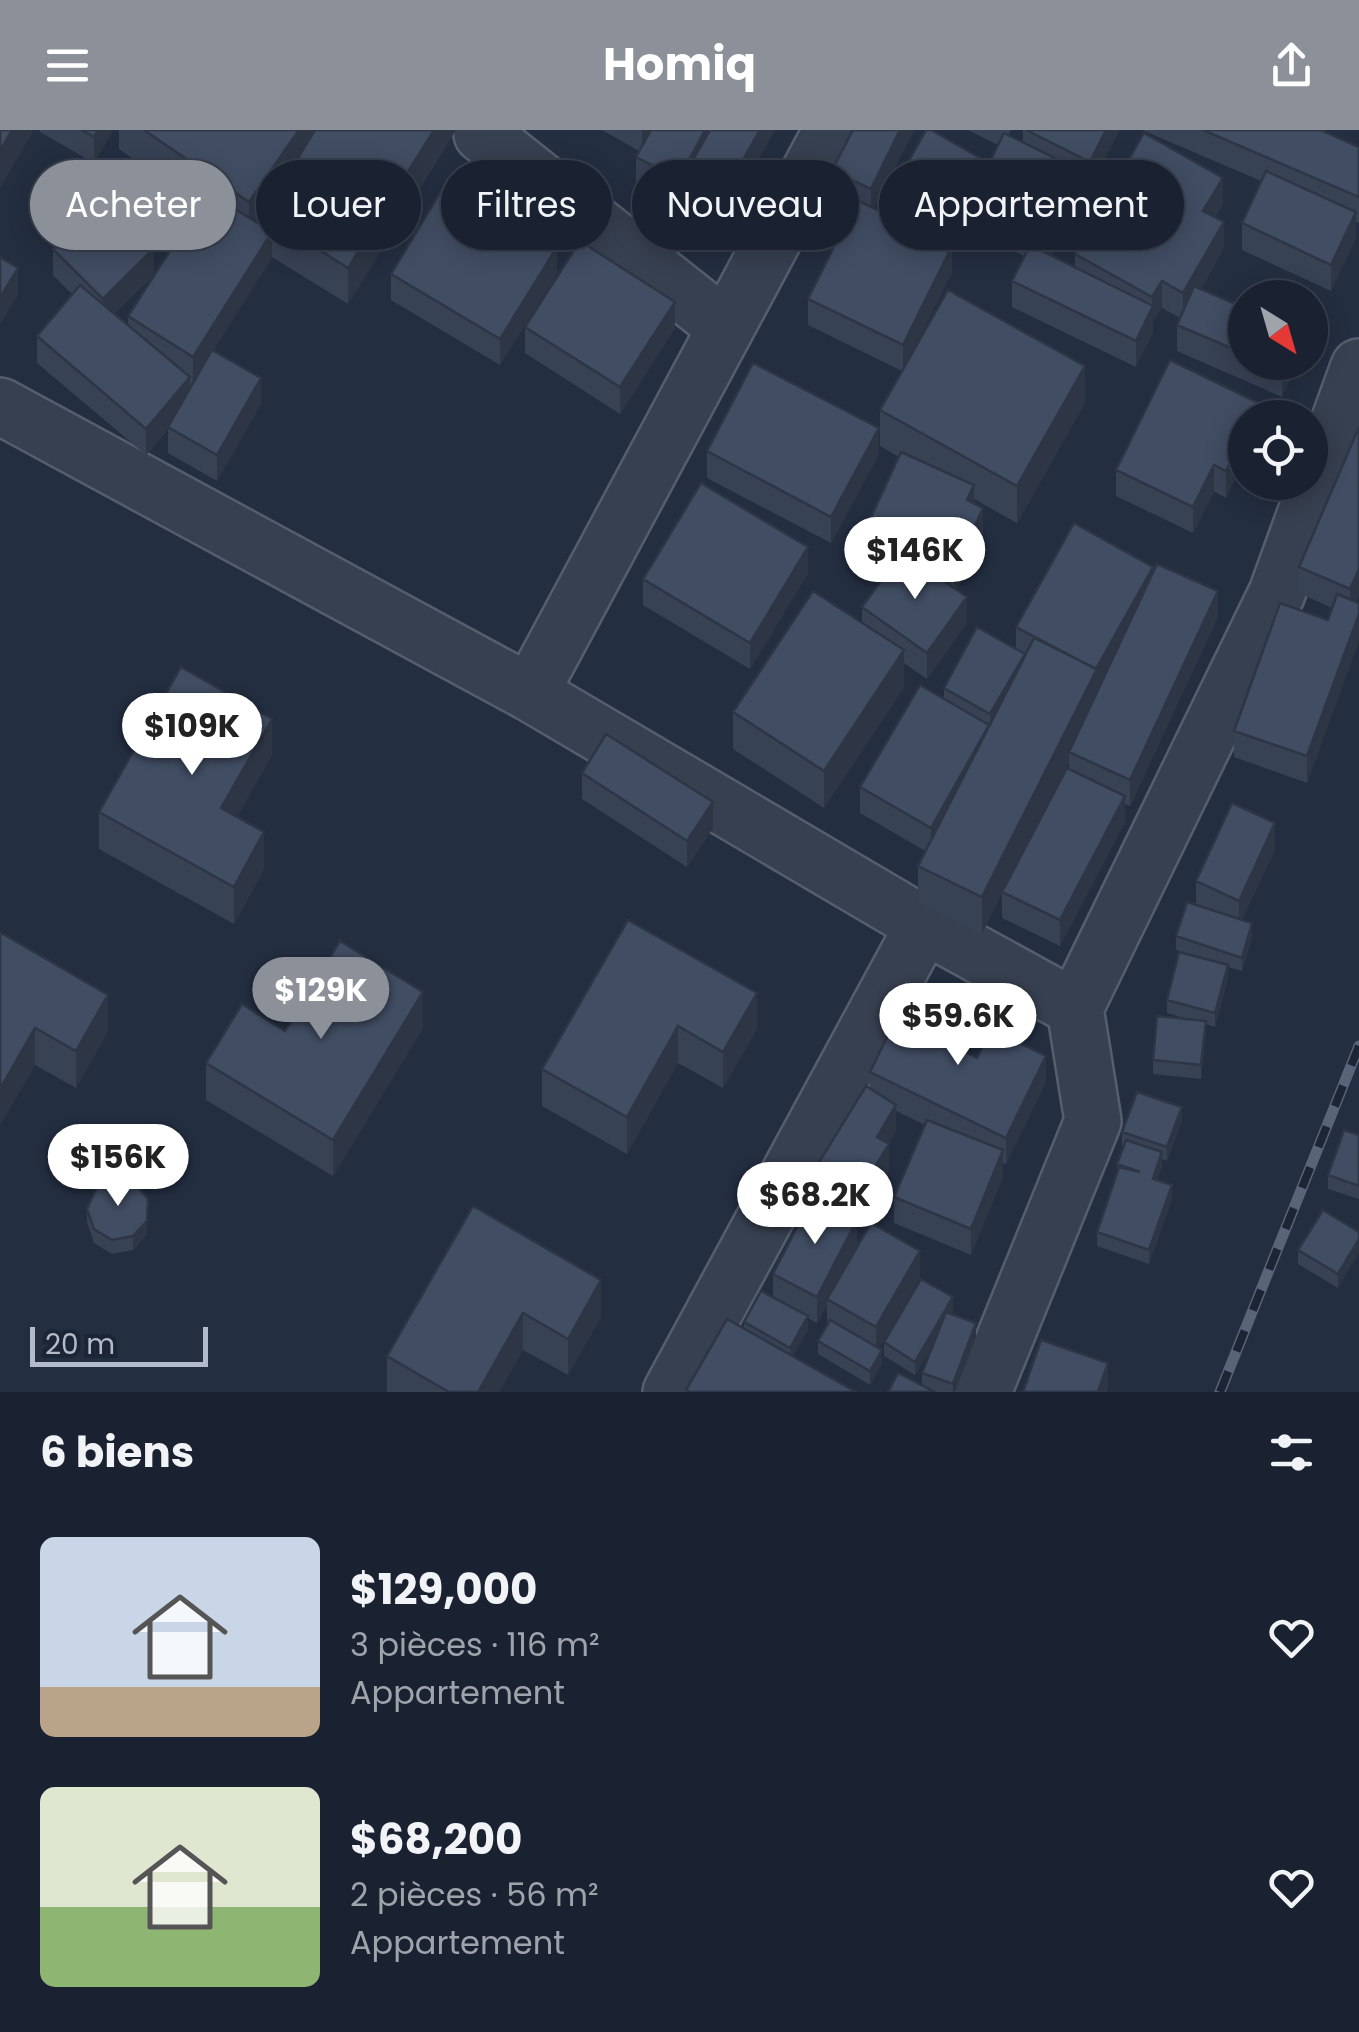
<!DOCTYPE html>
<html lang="fr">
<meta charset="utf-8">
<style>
:root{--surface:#1a2231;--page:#232a39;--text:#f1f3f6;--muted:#9fa4ab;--line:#383f4d;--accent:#8c9099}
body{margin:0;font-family:Poppins,sans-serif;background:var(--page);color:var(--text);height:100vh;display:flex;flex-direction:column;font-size:38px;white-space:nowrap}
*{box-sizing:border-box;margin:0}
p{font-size:32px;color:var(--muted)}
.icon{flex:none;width:55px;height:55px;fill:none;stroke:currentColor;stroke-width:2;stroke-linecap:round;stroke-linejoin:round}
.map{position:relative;height:1262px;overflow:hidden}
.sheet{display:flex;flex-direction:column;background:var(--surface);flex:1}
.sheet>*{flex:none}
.guide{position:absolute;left:30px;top:30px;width:1300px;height:90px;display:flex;gap:20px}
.needle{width:65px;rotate:143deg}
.buttons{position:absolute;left:1228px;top:150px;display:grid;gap:20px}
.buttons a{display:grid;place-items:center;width:100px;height:100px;border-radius:50%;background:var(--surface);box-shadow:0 5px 25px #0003,0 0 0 2px var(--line);font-size:50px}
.scale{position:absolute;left:30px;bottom:25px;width:178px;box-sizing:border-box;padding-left:10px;border:5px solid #b3bbcb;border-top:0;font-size:28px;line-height:35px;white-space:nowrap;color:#b3bbcb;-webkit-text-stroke:8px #1c2535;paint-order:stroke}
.price{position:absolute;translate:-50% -85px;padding:0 22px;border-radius:35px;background:#fff;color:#222;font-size:32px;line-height:65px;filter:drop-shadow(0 2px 5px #0008)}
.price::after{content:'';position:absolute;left:50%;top:60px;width:30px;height:22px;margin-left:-15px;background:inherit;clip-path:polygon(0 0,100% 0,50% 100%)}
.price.on{background:var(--accent);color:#fff}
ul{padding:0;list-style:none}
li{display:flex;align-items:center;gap:30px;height:250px;padding:0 40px}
li span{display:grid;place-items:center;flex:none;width:280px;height:200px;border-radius:15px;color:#555}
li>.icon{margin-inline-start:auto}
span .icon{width:120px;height:120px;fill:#fffc;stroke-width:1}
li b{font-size:42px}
h2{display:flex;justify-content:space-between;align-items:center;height:120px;padding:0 40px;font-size:42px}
.tag{padding:0 35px;border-radius:45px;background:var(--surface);box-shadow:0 5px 25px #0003,0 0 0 2px var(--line);font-size:35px;line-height:90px}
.tag.on{background:var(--accent);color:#fff}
header{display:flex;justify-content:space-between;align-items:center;height:130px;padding:0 40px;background:var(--accent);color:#fff;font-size:45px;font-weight:700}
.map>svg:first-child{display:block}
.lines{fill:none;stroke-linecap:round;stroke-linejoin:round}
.minor-casing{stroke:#555e6e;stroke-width:60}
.minor{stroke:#374050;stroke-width:55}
.rail-casing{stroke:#596478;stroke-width:11}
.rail{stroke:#1c2535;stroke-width:8;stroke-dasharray:22;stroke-linecap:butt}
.wall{fill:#384255;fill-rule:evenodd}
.shaded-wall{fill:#2e3645}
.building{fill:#414d63;stroke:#2e3645;stroke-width:2.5}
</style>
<header><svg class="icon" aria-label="menu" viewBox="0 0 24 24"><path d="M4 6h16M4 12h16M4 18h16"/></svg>Homiq<svg class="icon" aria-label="share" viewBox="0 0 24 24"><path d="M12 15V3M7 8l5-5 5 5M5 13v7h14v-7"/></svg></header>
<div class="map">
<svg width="1359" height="1262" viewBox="0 0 1359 1262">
<rect width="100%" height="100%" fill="#232e41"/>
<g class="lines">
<defs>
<path id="minor" d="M 484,0 L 482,4 L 724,196
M 0,276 L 530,563 L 924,795 L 1075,878
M 530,563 L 832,0
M 671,1262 L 924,795
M 983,1262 L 1093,991 L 1075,878 L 1277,463 L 1359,237"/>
</defs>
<!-- minor casing -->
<use href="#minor" class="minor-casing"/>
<!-- minor -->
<use href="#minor" class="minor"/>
<defs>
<path id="rail" d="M 1220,1262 L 1359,916"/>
</defs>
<!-- rail casing -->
<use href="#rail" class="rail-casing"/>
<!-- rail -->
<use href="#rail" class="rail"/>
</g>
<!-- wall -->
<path class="wall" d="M 40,0 L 113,0 L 94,33 L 40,2 Z
M 119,0 L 456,0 L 348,174 L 272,127 L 213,221 L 261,274 L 217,351 L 168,323 L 168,299 L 146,325 L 37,233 L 37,206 L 72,164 L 53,145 L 53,119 L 154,145 L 114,184 L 128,195 L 128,186 L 199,75 L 119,19 Z
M 602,0 L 775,0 L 723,91 L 685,70 L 685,65 L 679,75 L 636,54 L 636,27 L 639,21 Z
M 914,0 L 874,78 L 890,86 L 890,65 L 982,48 L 998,15 L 968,0 L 1011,0 L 1008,6 L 1023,13 L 1023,0 L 1119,0 L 1090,58 L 1081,54 L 1081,67 L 1052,126 L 1075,137 L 1075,124 L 1223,74 L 1215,87 L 1224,118 L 1201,159 L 1245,178 L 1245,232 L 1298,232 L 1282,267 L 1177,221 L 1177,195 L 1180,188 L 1162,178 L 1153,191 L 1153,202 L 1136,237 L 1012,177 L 1012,151 L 1024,126 L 969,100 L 969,78 L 949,115 L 952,142 L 910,226 L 1085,273 L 1017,393 L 974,369 L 983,404 L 957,460 L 967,493 L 927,549 L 904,533 L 904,557 L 824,678 L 733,619 L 733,582 L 862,493 L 862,477 L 890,438 L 865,427 L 865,400 L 899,327 L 880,316 L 880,280 L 902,241 L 808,195 L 808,169 L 854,77 L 832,66 L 832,40 Z
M 1142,0 L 1321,0 L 1359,17 L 1359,93 L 1356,92 L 1356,108 L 1331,161 L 1242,120 L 1242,93 L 1261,51 Z
M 557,143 L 500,235 L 391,170 L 391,144 Z
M 525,197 L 675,198 L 620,284 L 525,223 Z
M 1259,288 L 1226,368 L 1214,361 L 1193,403 L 1116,366 L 1116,340 Z
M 1359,297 L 1359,465 L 1356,472 L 1359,473 L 1359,510 L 1307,653 L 1234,627 L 1234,601 L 1328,490 L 1332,478 L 1299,463 L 1299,437 Z
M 707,321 L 879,324 L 831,413 L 707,348 Z
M 1153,442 L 1218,487 L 1130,676 L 1125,674 L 1125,692 L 1060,816 L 1002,788 L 1002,763 L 982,804 L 918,772 L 918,736 L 925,721 L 860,683 L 860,657 L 944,569 L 944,558 L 1016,519 L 1016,497 ZM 1069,632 L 1069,638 L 1027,714 Z
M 808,443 L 750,539 L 643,475 L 643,449 Z
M 272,625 L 237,687 L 264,739 L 234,794 L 99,719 L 99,682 Z
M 582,643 L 713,698 L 687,737 L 582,669 Z
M 1275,720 L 1242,790 L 1252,807 L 1242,841 L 1228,837 L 1228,849 L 1215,897 L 1206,894 L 1201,949 L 1153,944 L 1153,930 L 1190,890 L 1167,883 L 1167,870 L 1198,827 L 1176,820 L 1176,806 L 1196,775 L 1196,751 Z
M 628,790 L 757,899 L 723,958 L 678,933 L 627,1024 L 542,976 L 542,939 Z
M 0,802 L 108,901 L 76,958 L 35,935 L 0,995 Z
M 423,898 L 333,1046 L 206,970 L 206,933 L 285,901 Z
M 943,902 L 939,909 L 977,928 L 1046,952 L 1006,1034 L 1003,1033 L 1003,1047 L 971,1125 L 894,1093 L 894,1067 L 925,995 L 896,981 L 896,1001 L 888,1014 L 889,1041 L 865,1079 L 853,1071 L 845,1084 L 857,1117 L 920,1147 L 879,1218 L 882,1234 L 870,1255 L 818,1224 L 818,1211 L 827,1196 L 827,1175 L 817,1193 L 808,1188 L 808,1200 L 793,1226 L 856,1262 L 686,1262 L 686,1260 L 744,1198 L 744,1192 L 773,1167 L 773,1144 L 805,1081 L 805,1055 L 870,959 L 870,942 Z
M 1182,990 L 1167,1031 L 1162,1029 L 1162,1036 L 1157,1050 L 1172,1069 L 1149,1134 L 1097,1116 L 1097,1102 L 1117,1044 L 1117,1034 L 1124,1016 L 1122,1016 L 1122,1002 Z
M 1359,1005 L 1359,1069 L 1328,1059 L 1328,1045 Z
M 87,1079 L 147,1104 L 133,1120 L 112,1124 L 94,1113 L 87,1092 Z
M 1359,1102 L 1338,1158 L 1298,1134 L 1298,1120 Z
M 601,1150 L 601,1187 L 568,1245 L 523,1220 L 499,1262 L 387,1262 L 387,1226 Z
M 953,1181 L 951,1184 L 976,1207 L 955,1262 L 936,1262 L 922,1255 L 922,1243 L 934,1213 L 915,1245 L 884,1226 L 884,1212 Z"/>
<!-- shaded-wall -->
<path class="shaded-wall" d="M 12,0 L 34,0 L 0,58 L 0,21 Z
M 98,0 L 113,0 L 94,33 L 94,7 Z
M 299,0 L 324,0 L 263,84 L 263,89 L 249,109 L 249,72 Z
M 434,0 L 456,0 L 348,174 L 348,138 Z
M 642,0 L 655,0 L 642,22 Z
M 705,0 L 719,0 L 685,44 L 685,65 L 679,75 L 679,49 Z
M 760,0 L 775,0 L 723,91 L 723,65 Z
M 900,0 L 914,0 L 871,85 L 871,59 Z
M 1106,0 L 1119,0 L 1090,58 L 1090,32 Z
M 982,29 L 982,55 L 969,74 L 969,78 L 946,121 L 946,95 Z
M 1081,41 L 1081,67 L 1047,137 L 1047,110 Z
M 1223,48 L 1223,74 L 1203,107 L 1203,81 Z
M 1356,82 L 1356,108 L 1331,161 L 1331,135 Z
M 1224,92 L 1224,118 L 1183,190 L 1183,163 Z
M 272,102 L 272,128 L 193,253 L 193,227 Z
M 952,116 L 952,142 L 903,242 L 903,215 Z
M 557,117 L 557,143 L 500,235 L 500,209 Z
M 154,118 L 154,145 L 103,195 L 103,169 Z
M 18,138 L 18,165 L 0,194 L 0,168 Z
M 1162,151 L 1162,178 L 1153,191 L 1153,202 L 1136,237 L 1136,211 L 1152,179 L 1152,167 Z
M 675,172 L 675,198 L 620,284 L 620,257 Z
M 1286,232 L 1298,232 L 1282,267 L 1282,240 Z
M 1085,236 L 1085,273 L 1017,393 L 1017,356 Z
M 190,247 L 190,274 L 146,325 L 146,299 Z
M 261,248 L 261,274 L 217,351 L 217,325 Z
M 1259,273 L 1259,288 L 1252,288 Z
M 879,298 L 879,324 L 831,413 L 831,387 Z
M 1245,303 L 1245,329 L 1226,368 L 1226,341 Z
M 1214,335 L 1214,361 L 1193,403 L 1193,377 Z
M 974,355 L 974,381 L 967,370 Z
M 983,378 L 983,404 L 954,467 L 954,441 Z
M 808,417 L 808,443 L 750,539 L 750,513 Z
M 1153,437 L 1153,463 L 1069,622 L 1069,632 L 982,804 L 982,767 L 1095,540 Z
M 1359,439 L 1359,465 L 1350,486 L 1350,459 Z
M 1218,461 L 1218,487 L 1130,676 L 1130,650 Z
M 967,467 L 967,493 L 927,549 L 927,523 Z
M 1359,484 L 1359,510 L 1307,653 L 1307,626 Z
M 904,520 L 904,557 L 824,678 L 824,641 Z
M 1025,524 L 931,724 L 931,698 L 990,596 L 990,584 Z
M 272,589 L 272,625 L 221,715 L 221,678 Z
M 1125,666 L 1125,692 L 1060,816 L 1060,790 Z
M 713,672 L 713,698 L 687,737 L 687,711 Z
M 1275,693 L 1275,720 L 1239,797 L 1239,771 Z
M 264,702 L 264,739 L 234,794 L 234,757 Z
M 1252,793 L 1252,807 L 1242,841 L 1242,828 Z
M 1228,835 L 1228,849 L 1215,897 L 1215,883 Z
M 423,862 L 423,898 L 333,1046 L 333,1010 Z
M 757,863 L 757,899 L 723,958 L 723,922 Z
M 108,865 L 108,901 L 76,958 L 76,921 Z
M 943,875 L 943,902 L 928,929 L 928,903 Z
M 1206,891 L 1206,905 L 1201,949 L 1201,935 Z
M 678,896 L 678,933 L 627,1024 L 627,987 Z
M 35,898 L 35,935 L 0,995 L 0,959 Z
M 1046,926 L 1046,952 L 1006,1034 L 1006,1008 Z
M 896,975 L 896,1001 L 877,1033 L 877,1007 Z
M 1182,977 L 1182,990 L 1167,1031 L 1167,1017 Z
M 889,1014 L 889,1041 L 865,1079 L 865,1053 Z
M 1003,1020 L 1003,1047 L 971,1125 L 971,1099 Z
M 1162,1022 L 1162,1036 L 1153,1062 L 1153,1049 Z
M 853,1045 L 853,1071 L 835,1100 L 835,1074 Z
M 1172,1055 L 1172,1069 L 1149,1134 L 1149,1120 Z
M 148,1069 L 147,1104 L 133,1120 L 133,1106 Z
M 857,1090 L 857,1117 L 827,1169 L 827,1175 L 817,1193 L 817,1167 Z
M 1359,1109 L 1359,1123 L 1338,1158 L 1338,1144 Z
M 920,1121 L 920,1147 L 876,1224 L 876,1197 Z
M 601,1150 L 601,1187 L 568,1245 L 568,1209 Z
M 953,1167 L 953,1181 L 915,1245 L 915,1232 Z
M 523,1183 L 523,1220 L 499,1262 L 478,1262 Z
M 808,1186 L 808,1200 L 790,1231 L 790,1218 Z
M 976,1193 L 976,1207 L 955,1262 L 953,1262 L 953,1254 Z
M 882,1220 L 882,1234 L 870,1255 L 870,1241 Z
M 1108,1233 L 1108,1259 L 1107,1262 L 1098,1262 Z"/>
<!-- building -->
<path class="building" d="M 0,0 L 12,0 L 0,21 Z
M 82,0 L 98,0 L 94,7 Z
M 144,0 L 299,0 L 249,72 Z
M 315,0 L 434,0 L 348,138 L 263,84 Z
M 651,0 L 705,0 L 679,49 L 636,27 Z
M 710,0 L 760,0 L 723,65 L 685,44 Z
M 853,0 L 900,0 L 871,59 L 832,40 Z
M 926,0 L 931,0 L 982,29 L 946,95 L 890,65 Z
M 1026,0 L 1106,0 L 1090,32 Z
M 1203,0 L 1321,0 L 1359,17 L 1359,67 Z
M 1004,3 L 1081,41 L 1047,110 L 969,74 Z
M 1144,3 L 1223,48 L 1203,81 L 1224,92 L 1183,163 L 1162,151 L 1152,167 L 1075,124 Z
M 1266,41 L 1356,82 L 1331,135 L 1242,93 Z
M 447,51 L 557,117 L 500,209 L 391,144 Z
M 208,62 L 272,102 L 193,227 L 128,186 Z
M 104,69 L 154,118 L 103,169 L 53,119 Z
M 857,70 L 952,116 L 903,215 L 808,169 Z
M 580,111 L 675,172 L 620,257 L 525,197 Z
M 1030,115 L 1153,176 L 1136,211 L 1012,151 Z
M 0,127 L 18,138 L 0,168 Z
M 80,155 L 190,247 L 146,299 L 37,206 Z
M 1194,156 L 1245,178 L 1245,224 L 1177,195 Z
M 948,160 L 1085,236 L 1017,356 L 880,280 Z
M 212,220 L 261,248 L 217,325 L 168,297 Z
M 1170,230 L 1259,273 L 1252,288 L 1245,288 L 1245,303 L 1226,341 L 1214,335 L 1193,377 L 1116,340 Z
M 1264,232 L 1286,232 L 1282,240 Z
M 753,233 L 879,298 L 831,387 L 707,321 Z
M 1359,297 L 1359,439 L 1350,459 L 1299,437 Z
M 901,322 L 974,355 L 967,370 L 983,378 L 954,441 L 865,400 Z
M 701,353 L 808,417 L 750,513 L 643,449 Z
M 1074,393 L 1153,437 L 1096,539 L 1016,497 Z
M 902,422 L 967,467 L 927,523 L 862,477 Z
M 1157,434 L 1218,461 L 1130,650 L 1069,622 Z
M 813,461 L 904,520 L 824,641 L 733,582 Z
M 1337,464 L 1359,473 L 1359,484 L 1307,626 L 1234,601 L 1280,473 L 1328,490 Z
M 977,497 L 1025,524 L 990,584 L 944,558 Z
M 1034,508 L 1097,539 L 982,767 L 918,736 Z
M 181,537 L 272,589 L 221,678 L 264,702 L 234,757 L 99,682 Z
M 920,555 L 989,595 L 931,698 L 860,657 Z
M 606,604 L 713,672 L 687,711 L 582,643 Z
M 1067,638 L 1125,666 L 1060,790 L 1002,762 Z
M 1232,673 L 1275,693 L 1239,771 L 1196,751 Z
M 1187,772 L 1252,793 L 1242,828 L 1176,806 Z
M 628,790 L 757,863 L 723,922 L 678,896 L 627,987 L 542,939 Z
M 0,802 L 108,865 L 76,921 L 35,898 L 0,959 Z
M 340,811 L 423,862 L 333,1010 L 206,933 L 242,874 L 285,901 Z
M 1179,822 L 1228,835 L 1215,883 L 1167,870 Z
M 910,860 L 943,875 L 928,903 L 977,928 L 991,899 L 1046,926 L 1006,1008 L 870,942 Z
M 1157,886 L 1206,891 L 1201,935 L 1153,930 Z
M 866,956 L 896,975 L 877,1007 L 889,1014 L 865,1053 L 853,1045 L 835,1074 L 805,1055 Z
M 1137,962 L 1182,977 L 1167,1017 L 1122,1002 Z
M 927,990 L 1003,1020 L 971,1099 L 894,1067 Z
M 1344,1000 L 1359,1005 L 1359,1056 L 1328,1045 Z
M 1126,1010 L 1162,1022 L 1153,1049 L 1172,1055 L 1149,1120 L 1097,1102 L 1119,1037 L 1140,1042 L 1117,1034 Z
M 114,1048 L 135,1053 L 148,1069 L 147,1091 L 133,1106 L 112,1110 L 94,1099 L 87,1079 L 96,1059 Z
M 812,1068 L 857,1090 L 817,1167 L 773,1144 Z
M 473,1076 L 601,1150 L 568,1209 L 523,1183 L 478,1262 L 449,1262 L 387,1226 Z
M 1323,1080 L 1359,1102 L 1359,1109 L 1338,1144 L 1298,1120 Z
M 871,1093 L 920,1121 L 876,1197 L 827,1169 Z
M 921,1149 L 953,1167 L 915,1232 L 884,1212 Z
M 761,1161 L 808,1186 L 790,1218 L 744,1192 Z
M 946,1182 L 976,1193 L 953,1254 L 922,1243 Z
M 727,1189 L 856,1262 L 690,1262 L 686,1260 Z
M 830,1190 L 882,1220 L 870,1241 L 818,1211 Z
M 1041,1210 L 1108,1233 L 1098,1262 L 1023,1262 Z
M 898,1243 L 935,1262 L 888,1262 Z"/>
</svg>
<div class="buttons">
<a><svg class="needle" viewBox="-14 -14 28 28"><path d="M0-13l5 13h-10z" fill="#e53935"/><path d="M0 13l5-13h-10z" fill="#9fa4ab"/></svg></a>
<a><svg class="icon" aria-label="locate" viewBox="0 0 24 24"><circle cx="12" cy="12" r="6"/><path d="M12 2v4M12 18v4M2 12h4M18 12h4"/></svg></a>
</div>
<div class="scale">20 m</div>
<b class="price" style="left:915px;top:472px">$146K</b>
<b class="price" style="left:192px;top:648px">$109K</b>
<b class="price on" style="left:321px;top:912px">$129K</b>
<b class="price" style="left:958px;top:938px">$59.6K</b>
<b class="price" style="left:118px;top:1079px">$156K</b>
<b class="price" style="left:815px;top:1117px">$68.2K</b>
<div class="guide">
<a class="tag on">Acheter</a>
<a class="tag">Louer</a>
<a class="tag">Filtres</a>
<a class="tag">Nouveau</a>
<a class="tag">Appartement</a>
</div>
</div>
<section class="sheet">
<h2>6 biens<svg class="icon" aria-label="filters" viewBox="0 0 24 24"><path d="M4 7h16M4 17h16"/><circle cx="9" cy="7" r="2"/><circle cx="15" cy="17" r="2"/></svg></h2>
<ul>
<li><span style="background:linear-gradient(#c9d6e8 75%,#b9a48a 0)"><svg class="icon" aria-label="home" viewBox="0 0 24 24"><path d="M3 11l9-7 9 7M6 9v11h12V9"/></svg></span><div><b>$129,000</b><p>3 pièces · 116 m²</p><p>Appartement</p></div><svg class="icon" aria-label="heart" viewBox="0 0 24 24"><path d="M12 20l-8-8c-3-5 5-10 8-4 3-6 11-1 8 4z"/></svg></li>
<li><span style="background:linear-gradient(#dfe7d0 60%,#8fb573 0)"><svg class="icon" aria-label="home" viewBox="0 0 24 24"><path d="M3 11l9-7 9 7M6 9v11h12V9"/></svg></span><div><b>$68,200</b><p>2 pièces · 56 m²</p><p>Appartement</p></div><svg class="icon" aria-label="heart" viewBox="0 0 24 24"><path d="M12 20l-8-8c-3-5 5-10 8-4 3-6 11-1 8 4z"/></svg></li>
</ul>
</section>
